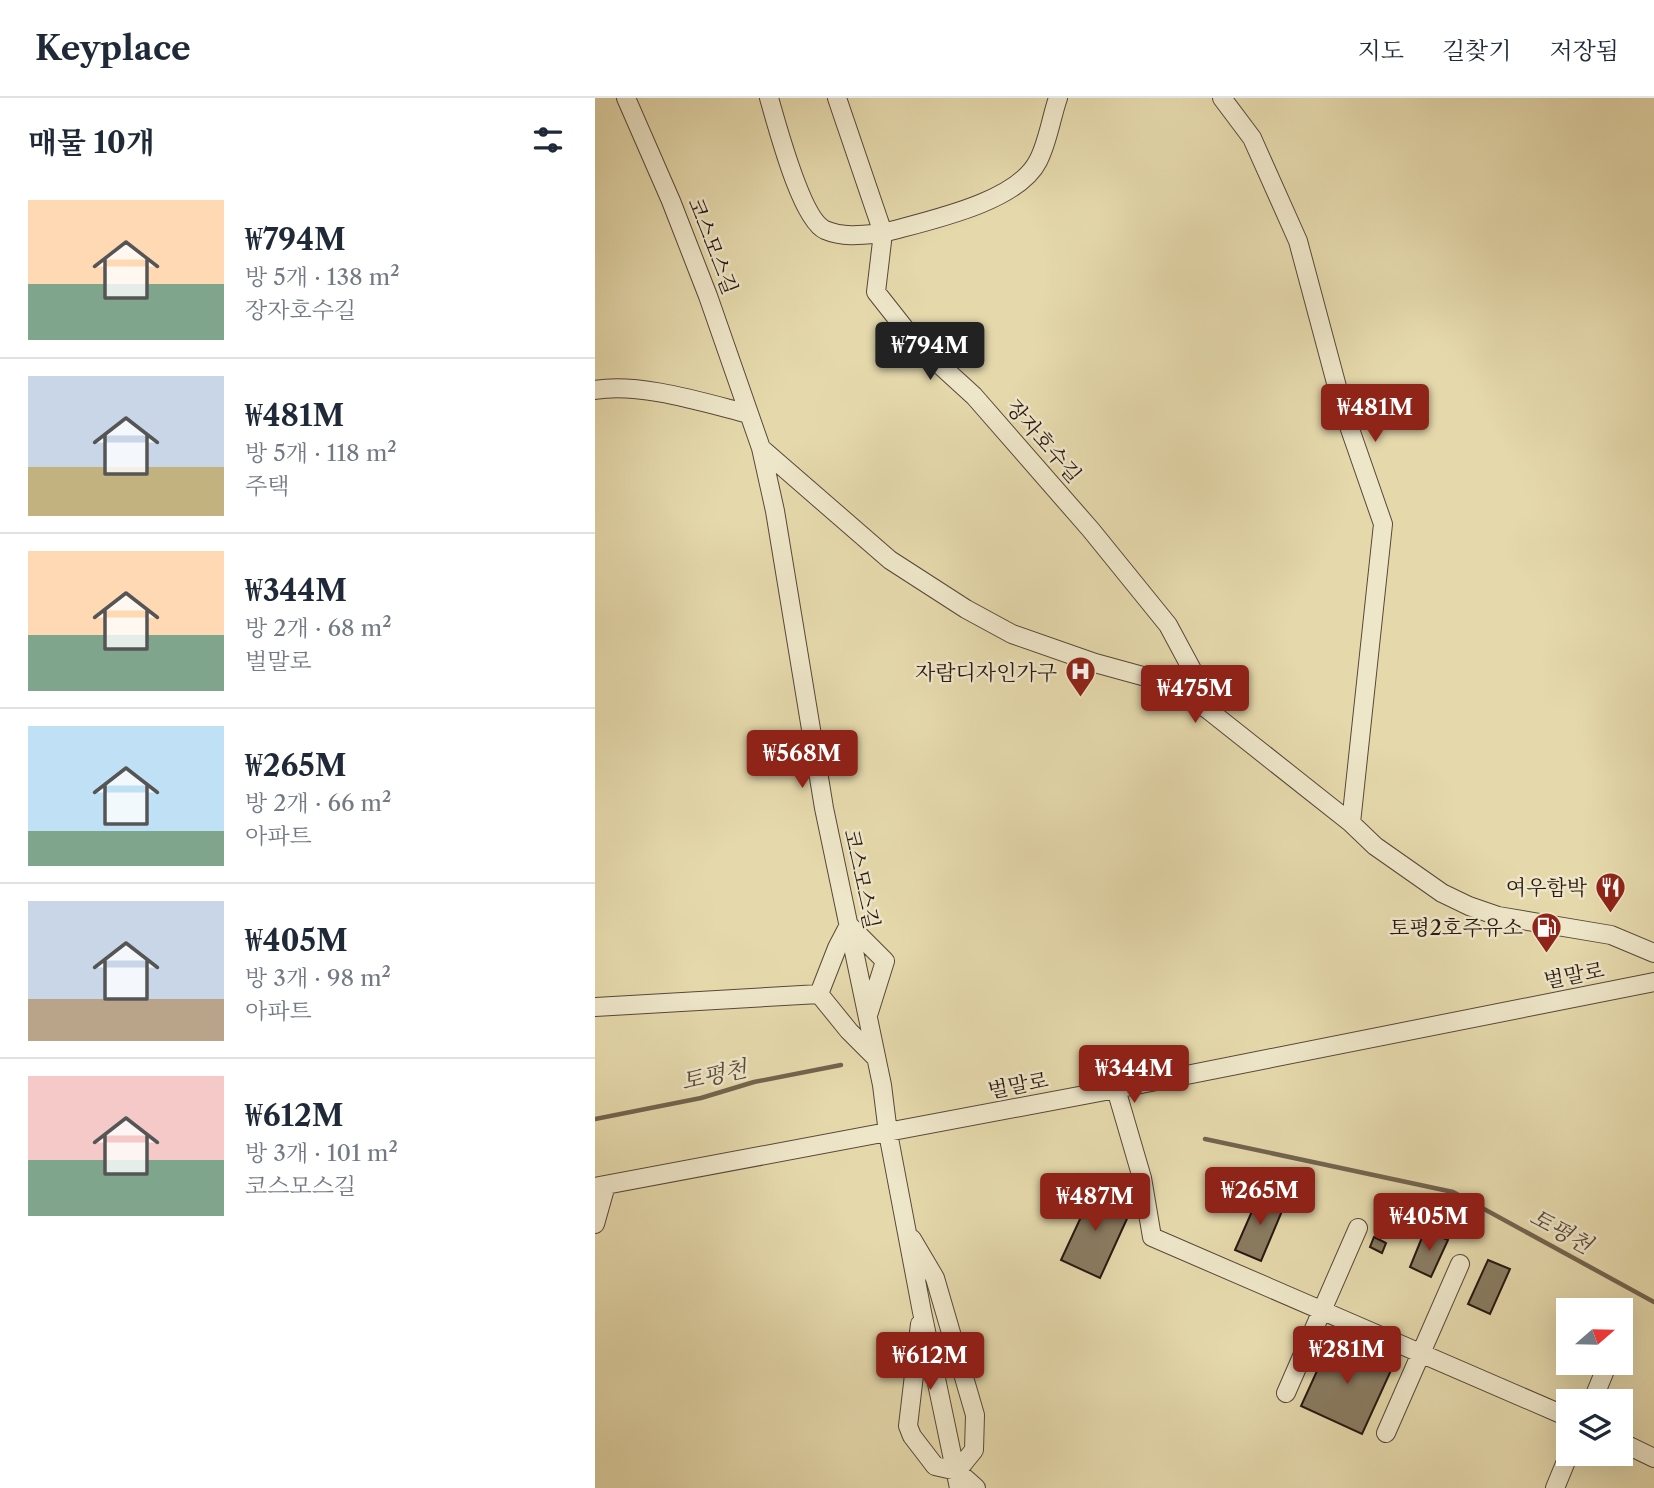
<!DOCTYPE html>
<html lang="ko">
<meta charset="utf-8">
<style>
:root{--surface:#fff;--page:#f2f2f3;--text:#1f2937;--muted:#747a83;--line:#e0e1e3;--accent:#8f2418}
body{margin:0;font-family:"Libre Caslon Text","Noto Serif KR",serif;background:var(--page);color:var(--text);height:100vh;display:flex;flex-direction:column;font-size:26px;white-space:nowrap}
*{box-sizing:border-box;margin:0}
p{font-size:23px;color:var(--muted)}
.icon{flex:none;width:38px;height:38px;fill:none;stroke:currentColor;stroke-width:2;stroke-linecap:round;stroke-linejoin:round}
.map{position:relative;flex:1;overflow:hidden}
.sheet{display:flex;flex-direction:column;background:var(--surface);width:595px}
.sheet>*{flex:none}
.needle{width:46px;rotate:70deg}
.buttons{position:absolute;left:961px;top:1200px;display:grid;gap:14px}
.buttons a{display:grid;place-items:center;width:77px;height:77px;border-radius:0px;background:var(--surface);box-shadow:0 7px 28px #0002;font-size:35px}
.price{position:absolute;translate:-50% -60px;padding:0 16px;border-radius:7px;background:var(--accent);color:#fff;font-size:23px;line-height:46px;filter:drop-shadow(0 2px 4px #0008)}
.price::after{content:'';position:absolute;left:50%;top:42px;width:21px;height:16px;margin-left:-10px;background:inherit;clip-path:polygon(0 0,100% 0,50% 100%)}
.price.active{background:#222;color:#fff}
ul{padding:0;list-style:none}
li{display:flex;align-items:center;gap:21px;height:175px;padding:0 28px}
li+li{border-top:2px solid var(--line)}
li span{display:grid;place-items:center;flex:none;width:196px;height:140px;border-radius:0px;color:#555}
li>.icon{margin-inline-start:auto}
span .icon{width:84px;height:84px;fill:#fffc;stroke-width:1}
li b{font-size:30px}
h2{display:flex;justify-content:space-between;align-items:center;height:84px;padding:0 28px;font-size:30px}
header{display:flex;align-items:center;gap:42px;box-sizing:border-box;height:98px;padding:0 35px;background:var(--surface);border-bottom:2px solid var(--line)}
header strong{font-size:33px}
nav{display:flex;gap:38px;margin-inline-start:auto;font-size:24px}
main{display:flex;flex:1;min-height:0}
.map>svg:first-child{display:block}
.lines{fill:none;stroke-linecap:round;stroke-linejoin:round}
.stream{stroke:#73644f;stroke-width:4.5}
.building{fill:#8a7c62;stroke:#281712;stroke-width:2}
.minor-casing{stroke:#574838;stroke-width:20}
.minor{stroke:#eee6c9;stroke-width:18}
.labels{text-anchor:middle;dominant-baseline:central;stroke-width:5;stroke-linejoin:round;paint-order:stroke}
.street-label{font-size:21px;fill:#281712;stroke:#eee6c9}
.poi-label{font-size:21px;fill:#281712;stroke:#eee6c9;text-anchor:end}
.water-label{font-size:23px;font-style:italic;fill:#5a4a3b;stroke:#eee6c9}
</style>
<header>
<strong>Keyplace</strong>
<nav><a>지도</a><a>길찾기</a><a>저장됨</a></nav>
</header>
<main>
<section class="sheet">
<h2>매물 10개<svg class="icon" aria-label="filters" viewBox="0 0 24 24"><path d="M4 7h16M4 17h16"/><circle cx="9" cy="7" r="2"/><circle cx="15" cy="17" r="2"/></svg></h2>
<ul>
<li><span style="background:linear-gradient(#ffd9b3 60%,#7fa58c 0)"><svg class="icon" aria-label="home" viewBox="0 0 24 24"><path d="M3 11l9-7 9 7M6 9v11h12V9"/></svg></span><div><b>₩794M</b><p>방 5개 · 138 m²</p><p>장자호수길</p></div></li>
<li><span style="background:linear-gradient(#c9d6e8 65%,#c2b280 0)"><svg class="icon" aria-label="home" viewBox="0 0 24 24"><path d="M3 11l9-7 9 7M6 9v11h12V9"/></svg></span><div><b>₩481M</b><p>방 5개 · 118 m²</p><p>주택</p></div></li>
<li><span style="background:linear-gradient(#ffd9b3 60%,#7fa58c 0)"><svg class="icon" aria-label="home" viewBox="0 0 24 24"><path d="M3 11l9-7 9 7M6 9v11h12V9"/></svg></span><div><b>₩344M</b><p>방 2개 · 68 m²</p><p>벌말로</p></div></li>
<li><span style="background:linear-gradient(#bfe0f5 75%,#7fa58c 0)"><svg class="icon" aria-label="home" viewBox="0 0 24 24"><path d="M3 11l9-7 9 7M6 9v11h12V9"/></svg></span><div><b>₩265M</b><p>방 2개 · 66 m²</p><p>아파트</p></div></li>
<li><span style="background:linear-gradient(#c9d6e8 70%,#b9a48a 0)"><svg class="icon" aria-label="home" viewBox="0 0 24 24"><path d="M3 11l9-7 9 7M6 9v11h12V9"/></svg></span><div><b>₩405M</b><p>방 3개 · 98 m²</p><p>아파트</p></div></li>
<li><span style="background:linear-gradient(#f6c9c9 60%,#7fa58c 0)"><svg class="icon" aria-label="home" viewBox="0 0 24 24"><path d="M3 11l9-7 9 7M6 9v11h12V9"/></svg></span><div><b>₩612M</b><p>방 3개 · 101 m²</p><p>코스모스길</p></div></li>
</ul>
</section>
<div class="map">
<svg width="1059" height="1390" viewBox="0 0 1059 1390">
<rect width="100%" height="100%" fill="#e5d9ac"/>
<filter id="stains"><feTurbulence type="fractalNoise" baseFrequency=".00286" numOctaves="4"/><feColorMatrix values="0 0 0 0 .2 0 0 0 0 .09 0 0 0 0 .02 0 0 0 .5 -.17"/></filter>
<radialGradient id="worn" r=".72"><stop offset=".6" stop-color="#630" stop-opacity="0"/><stop offset="1" stop-color="#630" stop-opacity=".3"/></radialGradient>
<g class="lines">
<!-- stream -->
<path class="stream" d="M 0,1021 L 106,1000 L 159,984 L 246,967
M 610,1041 L 858,1094 L 1059,1204"/>
</g>
<!-- building -->
<path class="building" d="M 496,1093 L 536,1112 L 505,1180 L 466,1162 L 486,1119 L 476,1115 L 485,1097 L 492,1101 Z
M 665,1095 L 690,1106 L 666,1163 L 640,1152 Z
M 830,1132 L 853,1142 L 836,1179 L 815,1169 Z
M 779,1139 L 791,1145 L 787,1155 L 775,1149 Z
M 893,1162 L 915,1171 L 895,1216 L 873,1206 Z
M 737,1240 L 798,1268 L 767,1336 L 706,1308 Z"/>
<g class="lines">
<defs>
<path id="minor" d="M 31,0 L 76,103 L 113,198 L 166,350 L 180,413 L 229,710 L 287,987 L 293,1035 L 327,1214 L 364,1390
M 174,0 C 182,27 206,121 230,132 C 249,140 268,137 288,135 L 242,0
M 463,0 C 456,20 453,44 443,63 C 422,105 331,123 288,135 L 281,194 L 322,246 L 379,298 L 496,432 L 573,527 L 609,594 L 612,611
M 627,0 L 657,40 L 703,143 L 748,311 L 788,426 L 756,725
M 0,292 C 44,284 110,305 154,316
M 166,350 L 295,462 L 371,511 L 417,536 L 500,565 L 562,582 L 612,611 L 756,725 L 780,748 L 847,795 L 874,808 L 903,818 L 1016,837 L 1059,855
M 0,909 L 224,896
M 274,914 L 290,863 L 254,827 L 242,850 L 224,896 L 254,933 L 280,959
M 521,991 L 547,1080 L 557,1139 L 973,1319
M 0,1089 L 521,991 L 1059,884
M 0,1126 L 11,1087
M 317,1141 L 340,1180 L 380,1317 L 379,1352 L 362,1373
M 325,1226 L 313,1328 L 317,1338 L 340,1368 L 362,1373 L 381,1390
M 691,1295 L 763,1130
M 997,1304 L 1013,1265
M 791,1335 L 865,1166
M 1026,1344 L 1059,1360
M 960,1390 L 974,1356"/>
</defs>
<!-- minor casing -->
<use href="#minor" class="minor-casing"/>
<!-- minor -->
<use href="#minor" class="minor"/>
</g>
<!-- icons -->
<defs>
<symbol id="hospital-pin" viewBox="-11 -11 22 30"><path d="M0 17L-7.5 6A9.5 9.5 0 1 1 7.5 6Z" fill="#8f2418" stroke="#eee6c9"/><path d="M-5-5h3v3.5h4V-5h3V5h-3V1.5h-4V5h-3Z" fill="#fff"/></symbol>
<symbol id="restaurant-pin" viewBox="-11 -11 22 30"><path d="M0 17L-7.5 6A9.5 9.5 0 1 1 7.5 6Z" fill="#8f2418" stroke="#eee6c9"/><path d="M-5-6h1v4h1v-4h1v4h1v-4h1v5L-1.5 .5V6h-2V.5L-5-1ZM5-6V6H3V1.5H1.5Q1.5-4 5-6Z" fill="#fff"/></symbol>
<symbol id="fuel-pin" viewBox="-11 -11 22 30"><path d="M0 17L-7.5 6A9.5 9.5 0 1 1 7.5 6Z" fill="#8f2418" stroke="#eee6c9"/><path d="M-5.5-6h7V0h2V4h1.3V-2.5L3-4.5l.8-.8L6-3V5H2.5V1h-1V6h-7ZM-4.2-4.7v3.2H.2V-4.7Z" fill="#fff"/></symbol>
</defs>
<g fill-rule="evenodd">
<use href="#hospital-pin" x="468" y="556" width="35" height="47"/>
<use href="#restaurant-pin" x="998" y="772" width="35" height="47"/>
<use href="#fuel-pin" x="934" y="812" width="35" height="47"/>
</g>
<g class="labels">
<!-- street labels -->
<g class="street-label">
<text transform="translate(118 148) rotate(69)">코스모스길</text>
<text transform="translate(449 343) rotate(49)">장자호수길</text>
<text transform="translate(267 781) rotate(78)">코스모스길</text>
<text transform="translate(979 877) rotate(-11)">벌말로</text>
<text transform="translate(423 987) rotate(-11)">벌말로</text>
</g>
<!-- poi labels -->
<g class="poi-label">
<text x="462" y="574">자람디자인가구</text>
<text x="992" y="789">여우함박</text>
<text x="928" y="829">토평2호주유소</text>
</g>
<!-- water labels -->
<g class="water-label">
<text transform="translate(119 977) rotate(-12)">토평천</text>
<text transform="translate(966 1133) rotate(29)">토평천</text>
</g>
</g>
<rect width="100%" height="100%" filter="url(#stains)"/>
<rect width="100%" height="100%" fill="url(#worn)"/>
</svg>
<div class="buttons">
<a><svg class="needle" viewBox="-14 -14 28 28"><path d="M0-13l5 13h-10z" fill="#e53935"/><path d="M0 13l5-13h-10z" fill="#747a83"/></svg></a>
<a><svg class="icon" aria-label="layers" viewBox="0 0 24 24"><path d="M12 4l9 5-9 5-9-5zM3 14l9 5 9-5"/></svg></a>
</div>
<b class="price active" style="left:335px;top:284px">₩794M</b>
<b class="price" style="left:780px;top:346px">₩481M</b>
<b class="price" style="left:600px;top:627px">₩475M</b>
<b class="price" style="left:207px;top:692px">₩568M</b>
<b class="price" style="left:539px;top:1007px">₩344M</b>
<b class="price" style="left:665px;top:1129px">₩265M</b>
<b class="price" style="left:500px;top:1135px">₩487M</b>
<b class="price" style="left:834px;top:1155px">₩405M</b>
<b class="price" style="left:752px;top:1288px">₩281M</b>
<b class="price" style="left:335px;top:1294px">₩612M</b>
</div>
</main>
